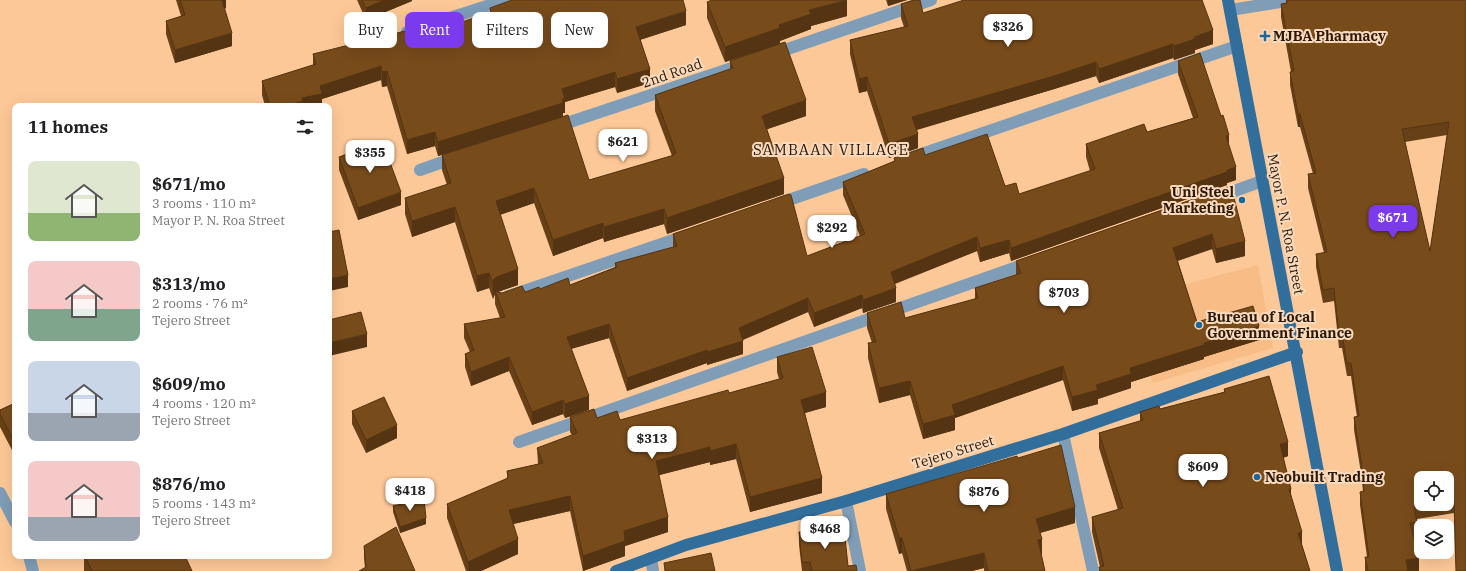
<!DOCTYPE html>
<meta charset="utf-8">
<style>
:root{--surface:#fff;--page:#f2f2f2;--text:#202124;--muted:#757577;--accent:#7c3aed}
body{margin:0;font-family:"IBM Plex Serif",serif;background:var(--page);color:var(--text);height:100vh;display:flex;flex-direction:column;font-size:15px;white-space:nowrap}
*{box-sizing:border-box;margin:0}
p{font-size:13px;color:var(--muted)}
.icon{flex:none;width:22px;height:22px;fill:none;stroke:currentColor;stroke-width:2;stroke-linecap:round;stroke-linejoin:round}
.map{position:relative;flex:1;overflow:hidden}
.side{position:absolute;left:12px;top:103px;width:320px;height:456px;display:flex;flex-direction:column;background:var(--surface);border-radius:8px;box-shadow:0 4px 16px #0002}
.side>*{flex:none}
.banner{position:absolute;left:344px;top:12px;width:380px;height:36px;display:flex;gap:8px}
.fabs{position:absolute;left:1414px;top:471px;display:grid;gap:8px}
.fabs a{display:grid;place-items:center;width:40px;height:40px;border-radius:8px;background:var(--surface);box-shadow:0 4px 16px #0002;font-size:20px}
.price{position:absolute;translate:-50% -34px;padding:0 9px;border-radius:8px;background:#fff;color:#222;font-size:13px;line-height:26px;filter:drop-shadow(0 1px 2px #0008)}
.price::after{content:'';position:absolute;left:50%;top:24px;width:12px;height:9px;margin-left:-6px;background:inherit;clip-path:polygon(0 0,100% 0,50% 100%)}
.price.current{background:var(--accent);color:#fff}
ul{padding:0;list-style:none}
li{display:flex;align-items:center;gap:12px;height:100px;padding:0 16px}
li span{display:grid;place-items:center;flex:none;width:112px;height:80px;border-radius:8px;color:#555}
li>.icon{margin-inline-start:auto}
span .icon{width:48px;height:48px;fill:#fffc;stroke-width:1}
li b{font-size:17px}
h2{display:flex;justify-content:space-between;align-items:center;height:48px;padding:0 16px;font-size:17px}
.pill{padding:0 14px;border-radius:8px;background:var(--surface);box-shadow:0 4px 16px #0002;font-size:14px;line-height:36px}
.pill.current{background:var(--accent);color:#fff}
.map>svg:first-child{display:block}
.built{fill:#f8bd87}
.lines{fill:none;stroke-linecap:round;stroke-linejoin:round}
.minor{stroke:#7f9db7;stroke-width:12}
.major{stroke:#316e9c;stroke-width:12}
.wall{fill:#674017;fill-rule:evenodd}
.shaded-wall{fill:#543413}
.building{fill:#784b1b;stroke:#543413;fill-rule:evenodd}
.poi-dot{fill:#1d689b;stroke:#fadabd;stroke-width:1.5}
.labels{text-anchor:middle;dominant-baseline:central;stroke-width:4;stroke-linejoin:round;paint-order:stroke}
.poi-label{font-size:14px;font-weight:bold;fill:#2b1805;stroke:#fadabd;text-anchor:start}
.street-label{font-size:14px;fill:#2b1805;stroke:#fadabd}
.neighbourhood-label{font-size:15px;letter-spacing:1px;fill:#2b1805;stroke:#fadabd}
</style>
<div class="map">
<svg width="1466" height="571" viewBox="0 0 1466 571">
<rect width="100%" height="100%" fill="#fdc897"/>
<!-- built -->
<path class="built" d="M 1258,265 L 1273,348 L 1153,383 L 1121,301 Z"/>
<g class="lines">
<!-- minor -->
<path class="minor" d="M 1230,10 L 1293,0
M 407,32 L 505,0
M 773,54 L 931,0
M 555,127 L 744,64
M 910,158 L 1237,46
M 420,170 L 457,157
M 1218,197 L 1262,181
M 777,204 L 864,174
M 509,296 L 688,235
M 1063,434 L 1093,571
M 519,442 L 1031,262
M 0,493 L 15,522
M 846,501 L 860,571
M 29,556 L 33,571
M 651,558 L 653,571"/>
<!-- major -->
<path class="major" d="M 1228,0 L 1337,571
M 616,571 L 686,545 L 846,501 L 1063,434 L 1297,352"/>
</g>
<!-- wall -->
<path class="wall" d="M 176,0 L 226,0 L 226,8 L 224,9 L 232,46 L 175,63 L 166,34 L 166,21 L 181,16 Z
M 357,0 L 412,0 L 412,1 L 366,20 Z
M 886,0 L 907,0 L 888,6 Z
M 1286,0 L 1466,0 L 1466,571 L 1456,571 L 1454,513 L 1417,519 L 1417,535 L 1414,536 L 1419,571 L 1365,571 L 1365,557 L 1367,557 L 1360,505 L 1360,492 L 1363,491 L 1361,473 L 1354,430 L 1354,417 L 1357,417 L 1351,376 L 1347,376 L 1342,348 L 1339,348 L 1334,301 L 1323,303 L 1316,267 L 1316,254 L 1324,253 L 1308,188 L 1308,174 L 1313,174 L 1300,127 L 1298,127 L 1290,85 L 1290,72 L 1291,72 L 1281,17 L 1281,4 L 1286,3 ZM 1447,135 L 1430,251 L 1405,142 ZM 1447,478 L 1447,504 L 1421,504 Z
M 707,2 L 847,16 L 811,26 L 811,29 L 780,41 L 780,44 L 725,62 L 707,18 Z
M 901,4 L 923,13 L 1213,44 L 1195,50 L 1195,53 L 1174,60 L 1173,58 L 1099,83 L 1096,76 L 1051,90 L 917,130 L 918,148 L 889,158 L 867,91 L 859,93 L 850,54 L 850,40 L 904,27 L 901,18 Z
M 490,8 L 686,25 L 640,40 L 650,83 L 617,93 L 615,87 L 565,102 L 565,113 L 563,113 L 563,117 L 438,156 L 435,146 L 407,154 L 387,86 L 382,87 L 381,80 L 322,99 L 322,106 L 265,106 L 262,95 L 262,81 L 313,65 L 313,54 L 427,34 L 490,13 Z
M 730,61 L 806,116 L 767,129 L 784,194 L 667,234 L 664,224 L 604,242 L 603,238 L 553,256 L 534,203 L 500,215 L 518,285 L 498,292 L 502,293 L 525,292 L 540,289 L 570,285 L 615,267 L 615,263 L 673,247 L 673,234 L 807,256 L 860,236 L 843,195 L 843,182 L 894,161 L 894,158 L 925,155 L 1005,186 L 1019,194 L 1090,171 L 1086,157 L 1086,144 L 1147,132 L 1193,118 L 1178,74 L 1178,61 L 1229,146 L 1236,180 L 1227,183 L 1227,185 L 1011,261 L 1009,253 L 980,262 L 977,251 L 895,284 L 896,302 L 863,313 L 862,308 L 814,327 L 808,312 L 743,340 L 743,354 L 707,365 L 707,363 L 627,391 L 609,338 L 571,349 L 589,410 L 565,418 L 563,414 L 532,425 L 509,371 L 471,386 L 465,367 L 465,354 L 470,352 L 464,338 L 464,324 L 500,318 L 495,304 L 495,294 L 493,299 L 489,288 L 477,292 L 455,222 L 412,237 L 405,214 L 405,198 L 447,185 L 442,170 L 442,155 L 589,180 L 672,156 L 655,111 L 655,95 L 730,69 Z
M 339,157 L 401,205 L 358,220 L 339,170 Z
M 1231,186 L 1245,256 L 1216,263 L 1212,249 L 1178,261 L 1197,322 L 1259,340 L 1204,357 L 1204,359 L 1131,382 L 1131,388 L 1098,399 L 1098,404 L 1072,411 L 1063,380 L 955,418 L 955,430 L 923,439 L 910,395 L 879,403 L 868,358 L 868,343 L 872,343 L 867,328 L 867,313 L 905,318 L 975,299 L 975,288 L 1016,275 L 1016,261 Z
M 777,357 L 826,407 L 805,413 L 822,493 L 750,512 L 736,459 L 710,465 L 710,462 L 659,475 L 668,532 L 625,546 L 625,556 L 583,571 L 570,511 L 513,524 L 518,554 L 481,571 L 466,571 L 447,518 L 447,504 L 507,479 L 507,471 L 538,464 L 537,448 L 572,435 L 570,432 L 570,417 L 620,420 L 729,393 L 779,379 L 777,372 Z
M 1224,389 L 1288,456 L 1283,458 L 1302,545 L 1310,571 L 1099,571 L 1099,567 L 1100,567 L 1092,532 L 1092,517 L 1118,510 L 1099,448 L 1099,433 L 1140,421 L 1140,412 L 1160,409 L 1224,392 Z
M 15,403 L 13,452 L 0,427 L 0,410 Z
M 352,411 L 397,438 L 366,453 L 352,424 Z
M 1018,458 L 1075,523 L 1040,533 L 1042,554 L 1041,555 L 1045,571 L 984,571 L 984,568 L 972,571 L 907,571 L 902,553 L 899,554 L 886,509 L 886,494 Z
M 393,506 L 426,524 L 400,533 L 393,512 Z
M 799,532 L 848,566 L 857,571 L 802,571 L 799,545 Z
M 364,546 L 415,571 L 365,568 L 364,558 Z
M 84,556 L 185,556 L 192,571 L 84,571 Z"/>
<!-- shaded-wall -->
<path class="shaded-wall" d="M 221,0 L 226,0 L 226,8 L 221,10 Z
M 384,0 L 412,0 L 412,1 L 366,20 L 366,8 Z
M 847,0 L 847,16 L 811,26 L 811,29 L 780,41 L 780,44 L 725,62 L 725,47 L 809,10 Z
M 888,0 L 907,0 L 888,6 Z
M 686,11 L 686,25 L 636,41 L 636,27 Z
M 1213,30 L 1213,44 L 1195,50 L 1195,53 L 1174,60 L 1174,46 L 1194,37 Z
M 232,33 L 232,46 L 175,63 L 175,50 Z
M 1173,44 L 1173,58 L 1099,83 L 1099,69 Z
M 1096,62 L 1096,76 L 1051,90 L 912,131 L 912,117 Z
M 381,66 L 381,80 L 322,99 L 322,106 L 287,106 L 320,86 Z
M 650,69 L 650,83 L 617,93 L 617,79 Z
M 387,71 L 387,86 L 382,87 L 382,72 Z
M 615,72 L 615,87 L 565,102 L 565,113 L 563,113 L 563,117 L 438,156 L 438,142 L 562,89 Z
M 867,77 L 867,91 L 859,93 L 859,79 Z
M 806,100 L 806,116 L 762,131 L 762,116 Z
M 1298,114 L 1300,114 L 1300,127 L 1298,127 Z
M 435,132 L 435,146 L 407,154 L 407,140 Z
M 918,134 L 918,148 L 889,158 L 889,144 Z
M 1229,135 L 1229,148 L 1226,136 Z
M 1236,167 L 1236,180 L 1227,183 L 1227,185 L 1011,261 L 1011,248 Z
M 784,178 L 784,194 L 667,234 L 667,218 Z
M 534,188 L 534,203 L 496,216 L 496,201 Z
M 401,192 L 401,205 L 358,220 L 358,208 Z
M 455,207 L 455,222 L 412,237 L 412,221 Z
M 664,209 L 664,224 L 604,242 L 604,227 Z
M 603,223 L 603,238 L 553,256 L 553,240 Z
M 1212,234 L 1212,249 L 1173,262 L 1173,248 Z
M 977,237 L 977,251 L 891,285 L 891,272 Z
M 1009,240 L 1009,253 L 980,262 L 980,248 Z
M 1245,241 L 1245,256 L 1216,263 L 1216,249 Z
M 518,269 L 518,285 L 497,292 L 495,291 L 495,294 L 493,299 L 493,283 L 494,279 L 497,277 Z
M 489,273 L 489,288 L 477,292 L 477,276 Z
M 348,275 L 348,287 L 329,291 L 329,279 Z
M 896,288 L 896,302 L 863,313 L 863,300 Z
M 862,295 L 862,308 L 814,327 L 814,313 Z
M 808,298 L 808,312 L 739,341 L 739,328 Z
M 609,324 L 609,338 L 567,350 L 567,337 Z
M 1259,326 L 1259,340 L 1204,357 L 1204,359 L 1131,382 L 1131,388 L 1098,399 L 1098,404 L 1072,411 L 1072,397 L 1130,368 L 1204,343 Z
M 367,334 L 367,347 L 329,356 L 329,343 Z
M 743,341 L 743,354 L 707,365 L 707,352 Z
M 707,350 L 707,363 L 627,391 L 627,378 Z
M 509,357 L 509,371 L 471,386 L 471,372 Z
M 1063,366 L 1063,380 L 955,418 L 955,430 L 923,439 L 923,424 L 952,405 Z
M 910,381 L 910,395 L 879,403 L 879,388 Z
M 826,392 L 826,407 L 801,414 L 801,400 Z
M 589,396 L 589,410 L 565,418 L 565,404 Z
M 563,400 L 563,414 L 532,425 L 532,412 Z
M 397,425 L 397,438 L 366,453 L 366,440 Z
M 15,438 L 15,451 L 13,452 L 13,439 Z
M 1288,442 L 1288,456 L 1280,459 L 1280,444 Z
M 736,444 L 736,459 L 710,465 L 710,451 Z
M 710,447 L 710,462 L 656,476 L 656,461 Z
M 822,478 L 822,493 L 750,512 L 750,497 Z
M 1289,489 L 1291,489 L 1291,503 Z
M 570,496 L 570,511 L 509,525 L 509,510 Z
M 1075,507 L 1075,523 L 1036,534 L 1036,519 Z
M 668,517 L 668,532 L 625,546 L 625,556 L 583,571 L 583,556 L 624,531 Z
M 426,518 L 426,524 L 400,533 L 400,527 Z
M 1302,532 L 1302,547 L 1298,533 Z
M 899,538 L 902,538 L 902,553 L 899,554 Z
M 518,539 L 518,554 L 481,571 L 468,571 L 468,562 Z
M 1042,539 L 1042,554 L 1038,556 L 1038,540 Z
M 984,553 L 984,568 L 972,571 L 912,571 Z
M 1419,558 L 1419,571 L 1406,571 L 1406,560 Z"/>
<!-- building -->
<path class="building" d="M 180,0 L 222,0 L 232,33 L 175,50 L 166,21 L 185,15 Z
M 362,0 L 384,0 L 366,8 Z
M 512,0 L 683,0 L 686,11 L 636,27 L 650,69 L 617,79 L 615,72 L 562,89 L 565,99 L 562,99 L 563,103 L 438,142 L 435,132 L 407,140 L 387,71 L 382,72 L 381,66 L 320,86 L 322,94 L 302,98 L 303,101 L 287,106 L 270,106 L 262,81 L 316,64 L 313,54 L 425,26 L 427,34 L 491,12 L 490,8 Z
M 712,0 L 847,0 L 809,10 L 811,14 L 779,25 L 780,28 L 725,47 L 707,2 Z
M 914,0 L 920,0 L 923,13 L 964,0 L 1202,0 L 1213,30 L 1194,37 L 1195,39 L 1174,46 L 1173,44 L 1099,69 L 1096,62 L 1051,77 L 912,117 L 918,134 L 889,144 L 867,77 L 859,79 L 850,40 L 908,26 L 901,4 Z
M 1287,0 L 1466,0 L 1466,571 L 1456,571 L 1454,500 L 1447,501 L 1447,478 L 1421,478 L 1421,504 L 1427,504 L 1414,506 L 1417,522 L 1410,523 L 1419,558 L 1406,560 L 1408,571 L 1368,571 L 1365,557 L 1369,557 L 1360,492 L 1364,491 L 1361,460 L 1354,417 L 1359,416 L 1351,363 L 1347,363 L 1342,335 L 1339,335 L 1334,288 L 1323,290 L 1316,254 L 1327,252 L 1308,174 L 1316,173 L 1300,114 L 1298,114 L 1290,72 L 1294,71 L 1281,4 L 1287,3 ZM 1449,122 L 1430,251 L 1402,129 Z
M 785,42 L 806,100 L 762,116 L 784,178 L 667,218 L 664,209 L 604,227 L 603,223 L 553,240 L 534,188 L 496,201 L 518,269 L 497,277 L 494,279 L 493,283 L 489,273 L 477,276 L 455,207 L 412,221 L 405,198 L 451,183 L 442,155 L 568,115 L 589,180 L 674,155 L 673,153 L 676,153 L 655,95 L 733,68 L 730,61 Z
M 1200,53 L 1221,116 L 1223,115 L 1229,135 L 1226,136 L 1236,167 L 1227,170 L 1227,172 L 1011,248 L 1009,240 L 980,248 L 977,237 L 891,272 L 896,288 L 863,300 L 862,295 L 814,313 L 808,298 L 739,328 L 743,341 L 707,352 L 707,350 L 627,378 L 609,324 L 567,337 L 589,396 L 565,404 L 563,400 L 532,412 L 509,357 L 471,372 L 465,354 L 474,350 L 464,324 L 505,317 L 495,291 L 502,293 L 522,286 L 525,292 L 539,287 L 540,289 L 568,278 L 570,285 L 617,267 L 615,263 L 677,246 L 673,234 L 789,194 L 791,195 L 807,256 L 865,234 L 843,182 L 895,161 L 894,158 L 923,148 L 925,155 L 987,134 L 1005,186 L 1016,183 L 1019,194 L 1095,169 L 1086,144 L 1144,124 L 1147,132 L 1198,117 L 1178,61 Z
M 382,141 L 401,192 L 358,208 L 339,157 Z
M 1231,186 L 1245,241 L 1216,249 L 1212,234 L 1173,248 L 1197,322 L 1253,306 L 1259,326 L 1204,343 L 1204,345 L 1130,368 L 1131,374 L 1096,385 L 1098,390 L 1072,397 L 1063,366 L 952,405 L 955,415 L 923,424 L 910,381 L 879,388 L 868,343 L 876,342 L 867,313 L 901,302 L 905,318 L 978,298 L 975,288 L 1021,273 L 1016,261 Z
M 339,230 L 348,275 L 329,279 L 329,232 Z
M 361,312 L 367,334 L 329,343 L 329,320 Z
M 812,347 L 826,392 L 801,400 L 822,478 L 750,497 L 736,444 L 710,451 L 710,447 L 656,461 L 668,517 L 624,531 L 625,541 L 583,556 L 570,496 L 509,510 L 518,539 L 468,562 L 447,504 L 508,478 L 507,471 L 543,463 L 537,448 L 577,433 L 570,417 L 594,409 L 597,418 L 617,411 L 620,420 L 728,390 L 729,393 L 783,378 L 777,357 Z
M 1269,376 L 1288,442 L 1280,444 L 1291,489 L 1289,489 L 1302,532 L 1298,533 L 1310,571 L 1100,571 L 1099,567 L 1104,566 L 1092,517 L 1123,508 L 1099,433 L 1143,420 L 1140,412 L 1159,406 L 1160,409 L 1225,392 L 1224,389 Z
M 384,397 L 397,425 L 366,440 L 352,411 Z
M 15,403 L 15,438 L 13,439 L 0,414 L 0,410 Z
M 1061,445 L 1075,507 L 1036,519 L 1042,539 L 1038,540 L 1045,571 L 988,571 L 984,553 L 911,571 L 902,538 L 899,538 L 886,494 L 1017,456 L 1018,458 Z
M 424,499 L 426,518 L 400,527 L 393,506 Z
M 396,527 L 415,571 L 359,571 L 366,567 L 364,546 Z
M 844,528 L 848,566 L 856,565 L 857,571 L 812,571 L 810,562 L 802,562 L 799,532 Z
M 711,553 L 715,571 L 665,571 L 664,563 Z
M 85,556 L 185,556 L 192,571 L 92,571 Z"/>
<!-- markers -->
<g class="poi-dot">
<path d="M1263 30h4v4h4v4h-4v4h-4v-4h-4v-4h4z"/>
<circle cx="1242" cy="200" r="4"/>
<circle cx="1199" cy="325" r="4"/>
<circle cx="1257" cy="477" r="4"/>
</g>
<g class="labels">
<!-- poi labels -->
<g class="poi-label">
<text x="1273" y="36">MJBA Pharmacy</text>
<text x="1234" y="192" text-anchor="end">Uni Steel<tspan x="1234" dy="16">Marketing</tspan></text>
<text x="1207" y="317">Bureau of Local<tspan x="1207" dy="16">Government Finance</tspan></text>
<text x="1265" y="477">Neobuilt Trading</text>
</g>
<!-- street labels -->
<g class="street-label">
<text transform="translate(672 73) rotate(-19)">2nd Road</text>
<text transform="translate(1286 224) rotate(79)">Mayor P. N. Roa Street</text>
<text transform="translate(953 452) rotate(-17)">Tejero Street</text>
</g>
<!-- neighbourhood labels -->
<g class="neighbourhood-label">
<text x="831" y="149">SAMBAAN VILLAGE</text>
</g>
</g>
</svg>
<div class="fabs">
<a><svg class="icon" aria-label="locate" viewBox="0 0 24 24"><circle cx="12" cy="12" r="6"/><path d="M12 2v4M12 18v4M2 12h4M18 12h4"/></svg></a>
<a><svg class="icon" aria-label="layers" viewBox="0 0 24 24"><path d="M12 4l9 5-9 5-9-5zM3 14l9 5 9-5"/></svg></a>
</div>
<b class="price" style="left:1008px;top:48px">$326</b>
<b class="price" style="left:623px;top:163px">$621</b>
<b class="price" style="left:370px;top:174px">$355</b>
<b class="price current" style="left:1393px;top:239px">$671</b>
<b class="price" style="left:832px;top:249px">$292</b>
<b class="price" style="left:1064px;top:314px">$703</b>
<b class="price" style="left:652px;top:460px">$313</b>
<b class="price" style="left:1203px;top:488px">$609</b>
<b class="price" style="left:410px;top:512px">$418</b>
<b class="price" style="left:984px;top:513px">$876</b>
<b class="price" style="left:825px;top:550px">$468</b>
<div class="banner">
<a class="pill">Buy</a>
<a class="pill current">Rent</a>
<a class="pill">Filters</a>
<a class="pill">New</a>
</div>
<section class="side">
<h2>11 homes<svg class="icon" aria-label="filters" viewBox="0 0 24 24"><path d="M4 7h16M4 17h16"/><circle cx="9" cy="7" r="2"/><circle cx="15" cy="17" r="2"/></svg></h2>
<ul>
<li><span style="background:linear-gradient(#dfe7d0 65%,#8fb573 0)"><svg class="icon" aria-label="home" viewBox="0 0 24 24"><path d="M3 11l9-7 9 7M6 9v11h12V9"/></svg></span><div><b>$671/mo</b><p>3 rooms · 110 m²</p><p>Mayor P. N. Roa Street</p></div></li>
<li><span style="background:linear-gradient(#f6c9c9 60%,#7fa58c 0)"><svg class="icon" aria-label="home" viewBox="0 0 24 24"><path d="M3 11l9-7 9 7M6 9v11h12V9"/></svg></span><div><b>$313/mo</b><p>2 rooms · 76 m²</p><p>Tejero Street</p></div></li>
<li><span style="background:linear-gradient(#c9d6e8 65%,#9aa5b1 0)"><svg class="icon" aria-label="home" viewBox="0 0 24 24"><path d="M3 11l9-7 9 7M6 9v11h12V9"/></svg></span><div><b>$609/mo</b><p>4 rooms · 120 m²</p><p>Tejero Street</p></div></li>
<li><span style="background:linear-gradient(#f6c9c9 70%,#9aa5b1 0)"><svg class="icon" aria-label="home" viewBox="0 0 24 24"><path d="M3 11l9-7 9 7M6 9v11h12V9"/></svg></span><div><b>$876/mo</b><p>5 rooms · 143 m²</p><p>Tejero Street</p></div></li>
</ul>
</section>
</div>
